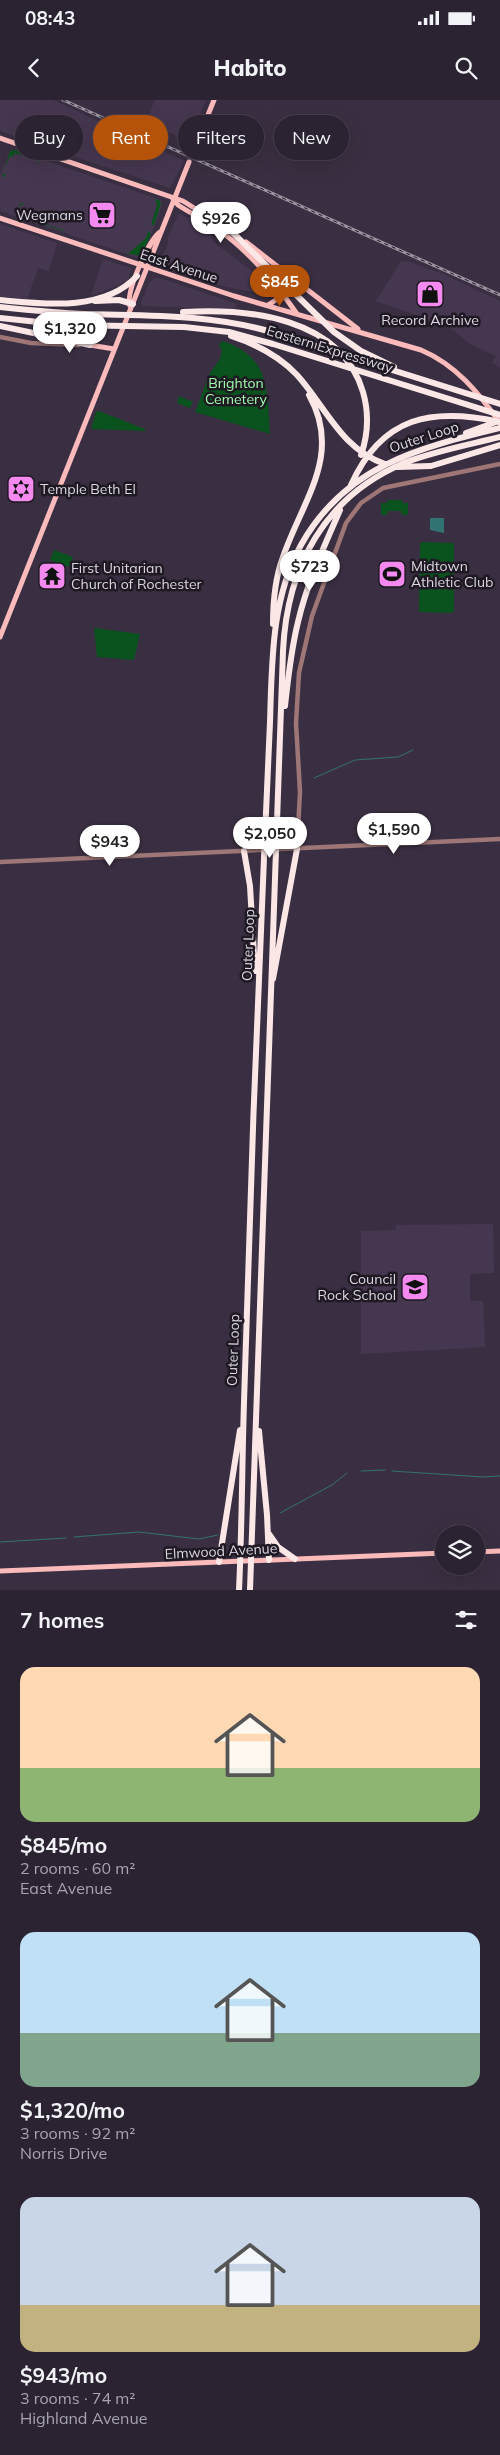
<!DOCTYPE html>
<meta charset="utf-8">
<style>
:root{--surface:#2c2332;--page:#342b3a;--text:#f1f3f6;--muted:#a6a4ac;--line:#48404d;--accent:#b45309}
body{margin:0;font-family:Mulish,sans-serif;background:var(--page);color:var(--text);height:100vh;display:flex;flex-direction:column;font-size:19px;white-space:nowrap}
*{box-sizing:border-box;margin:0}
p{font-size:16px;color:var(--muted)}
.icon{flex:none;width:28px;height:28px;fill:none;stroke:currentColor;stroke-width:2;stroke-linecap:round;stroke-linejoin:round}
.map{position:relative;height:1490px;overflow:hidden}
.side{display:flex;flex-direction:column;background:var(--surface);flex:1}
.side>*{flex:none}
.guide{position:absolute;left:15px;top:15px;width:470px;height:45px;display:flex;gap:10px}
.buttons{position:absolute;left:435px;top:1425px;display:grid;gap:10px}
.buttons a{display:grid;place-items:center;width:50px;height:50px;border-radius:50%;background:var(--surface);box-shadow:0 5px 20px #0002,0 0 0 1px var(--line);font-size:25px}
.price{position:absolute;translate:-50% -42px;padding:0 11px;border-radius:18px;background:#fff;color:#222;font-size:16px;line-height:32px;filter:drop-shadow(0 1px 2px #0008)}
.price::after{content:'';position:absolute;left:50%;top:30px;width:15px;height:11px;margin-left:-8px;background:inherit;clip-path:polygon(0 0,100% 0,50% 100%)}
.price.selected{background:var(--accent);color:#fff}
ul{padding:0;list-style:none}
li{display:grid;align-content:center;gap:10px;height:265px;padding:0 20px}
li span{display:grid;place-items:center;height:155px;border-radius:15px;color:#555}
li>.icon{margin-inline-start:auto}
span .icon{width:90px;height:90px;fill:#fffc;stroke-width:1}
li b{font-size:21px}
h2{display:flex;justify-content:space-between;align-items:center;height:60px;padding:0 20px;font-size:21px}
.chip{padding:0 18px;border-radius:22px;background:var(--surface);box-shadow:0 5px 20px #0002,0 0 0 1px var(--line);font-size:18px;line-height:45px}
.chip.selected{background:var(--accent);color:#fff}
.status{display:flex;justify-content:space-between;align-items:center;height:35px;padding:0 25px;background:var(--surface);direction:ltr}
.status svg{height:14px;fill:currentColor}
header{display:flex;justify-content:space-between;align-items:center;height:65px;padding:0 20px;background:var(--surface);font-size:22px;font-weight:800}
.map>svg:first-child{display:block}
.built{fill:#463750}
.green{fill:#0a521e}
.water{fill:#317272}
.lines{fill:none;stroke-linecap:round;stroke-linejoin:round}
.stream{stroke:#317272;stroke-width:1}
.major-tunnel{stroke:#52485a;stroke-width:5;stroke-dasharray:5 2.5;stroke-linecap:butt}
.minor{stroke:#9d7675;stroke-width:4.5}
.major{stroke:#fbbbba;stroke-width:5}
.highway{stroke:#fbe7e6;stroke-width:6}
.rail-casing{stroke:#9b93a1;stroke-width:3}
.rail{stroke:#1e1922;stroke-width:1;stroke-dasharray:4;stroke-linecap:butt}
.labels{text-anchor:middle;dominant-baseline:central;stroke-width:5;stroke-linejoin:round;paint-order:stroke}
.poi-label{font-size:14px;fill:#ddd7e3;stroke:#1e1922;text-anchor:start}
.street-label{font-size:14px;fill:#ddd7e3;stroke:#1e1922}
.park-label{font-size:14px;fill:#a0fbab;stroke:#1e1922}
</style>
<div class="status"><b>08:43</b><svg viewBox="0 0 49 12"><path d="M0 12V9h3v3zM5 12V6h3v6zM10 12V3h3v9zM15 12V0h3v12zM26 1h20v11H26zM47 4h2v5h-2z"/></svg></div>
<header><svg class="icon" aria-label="back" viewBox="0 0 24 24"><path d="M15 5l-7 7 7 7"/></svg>Habito<svg class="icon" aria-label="search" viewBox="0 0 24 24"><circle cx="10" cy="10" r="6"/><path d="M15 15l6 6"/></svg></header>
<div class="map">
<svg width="500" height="1490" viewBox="0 0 500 1490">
<rect width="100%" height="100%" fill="#3a2f42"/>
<!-- built -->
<path class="built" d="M 0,0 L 53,0 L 184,61 L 170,88 L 48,48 L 0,31 Z
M 155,0 L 206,0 L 191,37 L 186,41 L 151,23 L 150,11 Z
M 14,50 L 161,100 L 162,104 L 159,114 L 143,155 L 138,158 L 0,111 L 0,76 L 10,51 Z
M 179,113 L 206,128 L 215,143 L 257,175 L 253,192 L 222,186 L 160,163 L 169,141 L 167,139 Z
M 0,124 L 57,143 L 49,171 L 38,168 L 27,199 L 0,197 Z
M 103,159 L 131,168 L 128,181 L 91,196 Z
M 401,161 L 410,162 L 443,174 L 500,201 L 500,268 L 492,263 L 496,256 L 470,244 L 448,226 L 376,201 Z
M 156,177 L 237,204 L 235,209 L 143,206 L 141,203 L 149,183 Z
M 493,1124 L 494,1173 L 470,1174 L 470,1201 L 483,1201 L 485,1247 L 361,1254 L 361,1131 L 396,1130 L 396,1125 Z"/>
<!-- green -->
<path class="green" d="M 15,50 L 37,58 L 39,59 L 38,64 L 37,61 L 15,53 L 13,57 L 10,56 L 3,73 L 6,76 L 2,77 L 10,51 Z
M 155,99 L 159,100 L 161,104 L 154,125 L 151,125 L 157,105 Z
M 22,103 L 24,105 L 20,105 L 18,111 L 21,113 L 21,116 L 62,130 L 64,128 L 63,131 L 17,116 L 19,105 Z
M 148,131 L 151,134 L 141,156 L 124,153 L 129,153 L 146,138 Z
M 222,241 C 271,256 267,291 270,334 L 195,312 L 210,273 L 220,259 L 222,250 L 219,245 Z
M 179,296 L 193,302 L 190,308 L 177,303 Z
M 99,311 L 145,329 L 145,331 L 91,329 L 96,312 Z
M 388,400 L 402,400 L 402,403 L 408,403 L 408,415 L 402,415 L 401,411 L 388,411 L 387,415 L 381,415 L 381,403 L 387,403 Z
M 422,442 L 454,443 L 454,511 L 452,513 L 419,512 L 420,444 Z
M 54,450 L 73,457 L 69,467 L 50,460 Z
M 94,528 L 140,534 L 134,560 L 97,557 Z"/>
<!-- water -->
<path class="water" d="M 430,418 L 444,418 L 444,433 L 430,430 Z"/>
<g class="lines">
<!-- stream -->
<path class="stream" d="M 314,678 L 355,660 L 398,657 L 413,650
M 361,1371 L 385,1370
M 392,1371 L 483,1377 L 500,1376
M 280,1413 L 332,1385 L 347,1373
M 74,1437 L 139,1432 L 199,1439 L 218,1435
M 0,1442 L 66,1438"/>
<!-- major-tunnel -->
<path class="major-tunnel" d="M 189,62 L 195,47"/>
<!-- minor -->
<path class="minor" d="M 0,237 L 31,243 L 79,245
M 297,749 L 300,692 L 296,623 L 299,573 L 312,516 L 346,423 L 361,403 L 383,388 L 500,364
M 0,762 L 500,739"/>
<!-- major -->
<path class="major" d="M 0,38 L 183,101 L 231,131
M 195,47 L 214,0
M 173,99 L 178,105 C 190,113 203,119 215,127 C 249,151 274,180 297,214
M 0,118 L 234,196 L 421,250 C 456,265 478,292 500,323
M 246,142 L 358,229
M 268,205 L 279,198 L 279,188
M 130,206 C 125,193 149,140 160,132
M 90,245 L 114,249
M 0,537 L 189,62
M 476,1452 L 500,1451
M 0,1471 L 444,1453"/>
<!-- highway -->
<path class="highway" d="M 229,129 L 334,232 L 361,251 L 394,267
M 0,200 C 43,204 104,212 137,176
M 95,201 L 119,200 L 133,204
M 0,207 C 28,210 56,213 85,214 C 147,216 207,214 268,231 L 500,304
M 183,212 C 248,208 341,217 363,292 C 369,313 368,335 361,355
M 0,218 L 67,225 L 184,227 L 229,232 L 273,244 L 500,315
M 0,226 L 90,245
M 231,236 C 256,244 279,256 297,275 C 326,307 341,349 385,364
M 466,333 L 496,322
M 397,367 L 431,366 L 500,345
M 351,385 C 382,316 432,307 500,322
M 273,524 C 273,501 275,478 283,457 C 302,401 343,355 309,295
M 285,606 C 288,578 291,550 298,522 C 307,483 324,447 340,410
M 244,751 L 250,786 L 255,871
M 273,879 L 297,749
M 259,1331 L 267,1415 L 269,1460
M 269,1434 L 278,1447 L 295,1459
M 219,1462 L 240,1330
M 239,1490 C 242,1427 242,1365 244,1302 C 249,1121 256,939 264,758 C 266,713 268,667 270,622 C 272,563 271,499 301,445 C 345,366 418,348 500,328
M 250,1490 L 283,551 C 287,467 324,397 404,363 C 435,351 468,345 500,337"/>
<defs>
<path id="rail" d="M 63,0 L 500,195"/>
</defs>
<!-- rail casing -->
<use href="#rail" class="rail-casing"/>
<!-- rail -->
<use href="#rail" class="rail"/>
</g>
<!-- icons -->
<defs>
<symbol id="supermarket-square" viewBox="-11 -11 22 22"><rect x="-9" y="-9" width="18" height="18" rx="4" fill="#f489f0" stroke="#1e1922"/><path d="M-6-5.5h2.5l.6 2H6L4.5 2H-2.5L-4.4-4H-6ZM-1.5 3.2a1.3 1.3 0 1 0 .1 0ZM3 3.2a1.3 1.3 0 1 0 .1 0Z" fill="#111"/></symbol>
<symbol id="shop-square" viewBox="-11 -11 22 22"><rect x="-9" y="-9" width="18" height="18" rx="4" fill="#f489f0" stroke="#1e1922"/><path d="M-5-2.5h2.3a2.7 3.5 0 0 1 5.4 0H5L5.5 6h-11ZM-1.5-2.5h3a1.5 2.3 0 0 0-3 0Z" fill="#111"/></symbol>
<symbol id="synagogue-square" viewBox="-11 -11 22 22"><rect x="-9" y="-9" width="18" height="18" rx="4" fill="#f489f0" stroke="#1e1922"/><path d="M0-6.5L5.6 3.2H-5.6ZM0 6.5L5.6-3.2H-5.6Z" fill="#111"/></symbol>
<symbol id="stadium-square" viewBox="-11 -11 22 22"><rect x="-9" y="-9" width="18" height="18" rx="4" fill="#f489f0" stroke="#1e1922"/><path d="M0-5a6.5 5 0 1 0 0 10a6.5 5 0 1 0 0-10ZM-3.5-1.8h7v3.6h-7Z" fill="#111"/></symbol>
<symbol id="temple-square" viewBox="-11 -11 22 22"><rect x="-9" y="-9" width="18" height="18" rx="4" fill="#f489f0" stroke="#1e1922"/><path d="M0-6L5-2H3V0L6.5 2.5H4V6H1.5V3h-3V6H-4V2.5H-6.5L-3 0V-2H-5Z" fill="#111"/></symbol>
<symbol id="school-square" viewBox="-11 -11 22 22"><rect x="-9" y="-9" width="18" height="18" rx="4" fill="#f489f0" stroke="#1e1922"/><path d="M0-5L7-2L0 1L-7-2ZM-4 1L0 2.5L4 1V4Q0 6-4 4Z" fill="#111"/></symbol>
</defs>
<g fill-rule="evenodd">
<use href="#supermarket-square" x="86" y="99" width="32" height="32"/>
<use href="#shop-square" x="414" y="178" width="32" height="32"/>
<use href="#synagogue-square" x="5" y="373" width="32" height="32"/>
<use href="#stadium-square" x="376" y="458" width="32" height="32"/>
<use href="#temple-square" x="36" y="460" width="32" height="32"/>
<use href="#school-square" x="399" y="1171" width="32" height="32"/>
</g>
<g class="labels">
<!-- poi labels -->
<g class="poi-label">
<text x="83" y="115" text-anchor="end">Wegmans</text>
<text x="430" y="220" text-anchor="middle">Record Archive</text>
<text x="40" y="389">Temple Beth El</text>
<text x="411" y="466">Midtown<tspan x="411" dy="16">Athletic Club</tspan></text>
<text x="71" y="468">First Unitarian<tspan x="71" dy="16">Church of Rochester</tspan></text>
<text x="396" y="1179" text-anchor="end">Council<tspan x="396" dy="16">Rock School</tspan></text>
</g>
<!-- street labels -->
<g class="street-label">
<text transform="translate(179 166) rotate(18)">East Avenue</text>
<text transform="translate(330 249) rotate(17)">Eastern Expressway</text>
<text transform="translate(424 337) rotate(-18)">Outer Loop</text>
<text transform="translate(248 845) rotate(-88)">Outer Loop</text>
<text transform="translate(233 1250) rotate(-88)">Outer Loop</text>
<text transform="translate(221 1451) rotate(-3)">Elmwood Avenue</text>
</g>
<!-- park labels -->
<g class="park-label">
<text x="236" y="283">Brighton<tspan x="236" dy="16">Cemetery</tspan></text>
</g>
</g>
</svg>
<div class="buttons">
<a><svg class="icon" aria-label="layers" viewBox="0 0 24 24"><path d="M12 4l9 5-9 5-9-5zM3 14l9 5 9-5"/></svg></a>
</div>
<b class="price" style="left:221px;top:144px">$926</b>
<b class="price selected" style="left:280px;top:207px">$845</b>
<b class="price" style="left:70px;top:254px">$1,320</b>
<b class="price" style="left:310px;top:492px">$723</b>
<b class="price" style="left:394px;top:755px">$1,590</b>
<b class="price" style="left:270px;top:759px">$2,050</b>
<b class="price" style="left:110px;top:767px">$943</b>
<div class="guide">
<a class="chip">Buy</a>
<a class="chip selected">Rent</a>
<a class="chip">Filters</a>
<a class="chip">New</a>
</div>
</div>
<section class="side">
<h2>7 homes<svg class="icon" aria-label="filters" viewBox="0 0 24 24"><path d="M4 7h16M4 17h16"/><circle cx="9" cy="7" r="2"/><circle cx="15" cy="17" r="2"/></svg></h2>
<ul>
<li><span style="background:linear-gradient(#ffd9b3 65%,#8fb573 0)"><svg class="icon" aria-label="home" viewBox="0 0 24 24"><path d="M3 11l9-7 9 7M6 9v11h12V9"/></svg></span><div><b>$845/mo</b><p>2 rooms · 60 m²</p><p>East Avenue</p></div></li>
<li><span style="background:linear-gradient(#bfe0f5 65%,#7fa58c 0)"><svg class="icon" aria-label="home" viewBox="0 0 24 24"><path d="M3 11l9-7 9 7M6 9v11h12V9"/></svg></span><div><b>$1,320/mo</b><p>3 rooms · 92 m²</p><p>Norris Drive</p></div></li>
<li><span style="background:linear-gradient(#c9d6e8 70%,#c2b280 0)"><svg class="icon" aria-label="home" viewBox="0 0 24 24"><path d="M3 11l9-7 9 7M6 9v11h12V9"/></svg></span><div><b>$943/mo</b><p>3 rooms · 74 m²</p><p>Highland Avenue</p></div></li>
</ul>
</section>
